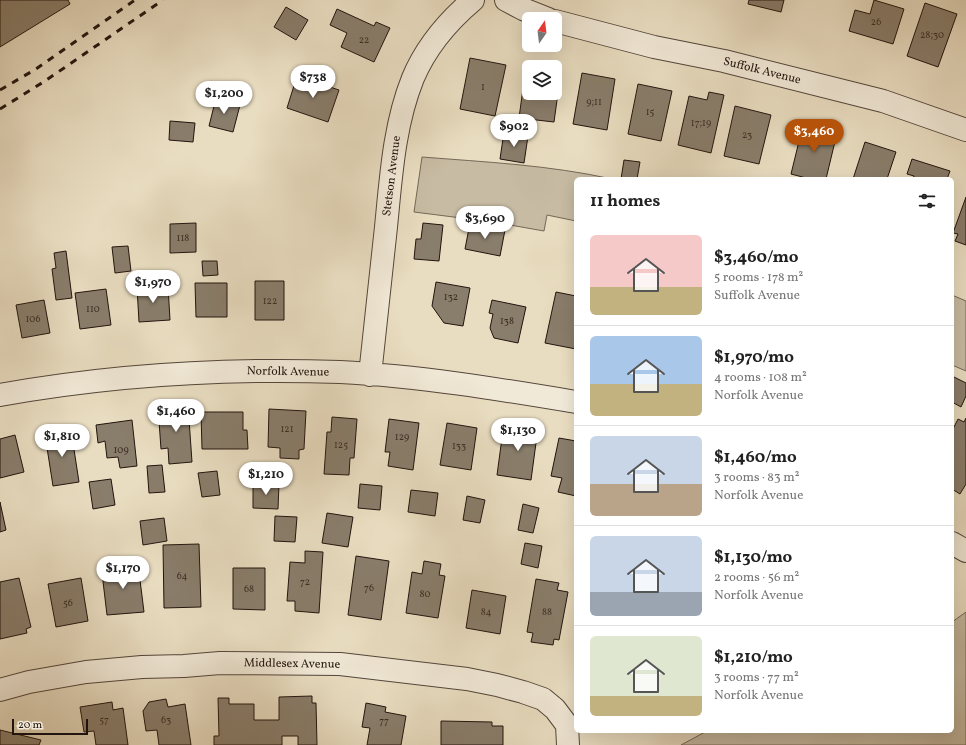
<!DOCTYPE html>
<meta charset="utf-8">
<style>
:root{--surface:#fff;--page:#f6f6f6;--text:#222;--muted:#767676;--line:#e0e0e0;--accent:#b45309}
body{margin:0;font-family:Vollkorn,serif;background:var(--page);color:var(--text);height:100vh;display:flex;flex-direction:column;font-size:15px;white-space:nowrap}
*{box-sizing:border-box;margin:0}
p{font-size:13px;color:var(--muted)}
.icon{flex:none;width:22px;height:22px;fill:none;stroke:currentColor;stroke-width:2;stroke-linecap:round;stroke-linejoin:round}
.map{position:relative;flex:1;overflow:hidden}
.drawer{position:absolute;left:574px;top:177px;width:380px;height:556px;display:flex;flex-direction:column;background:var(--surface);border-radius:6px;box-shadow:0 4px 16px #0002}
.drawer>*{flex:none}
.needle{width:26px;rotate:14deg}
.controls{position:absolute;left:522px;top:12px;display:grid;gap:8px}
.controls a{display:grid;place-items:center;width:40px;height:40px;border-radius:6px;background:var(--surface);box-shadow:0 4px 16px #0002;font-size:20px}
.scale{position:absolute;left:12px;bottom:10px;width:76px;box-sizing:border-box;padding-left:4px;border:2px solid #22140e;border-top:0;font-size:11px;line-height:14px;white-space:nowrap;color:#22140e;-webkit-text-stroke:3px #f1e9d7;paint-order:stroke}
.price{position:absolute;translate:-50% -34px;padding:0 9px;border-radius:14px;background:#fff;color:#222;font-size:13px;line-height:26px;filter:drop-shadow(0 1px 2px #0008)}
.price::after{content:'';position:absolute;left:50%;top:24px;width:12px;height:9px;margin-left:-6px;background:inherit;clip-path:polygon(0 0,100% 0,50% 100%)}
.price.on{background:var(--accent);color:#fff}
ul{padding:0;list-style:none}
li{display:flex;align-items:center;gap:12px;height:100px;padding:0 16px}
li+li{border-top:1px solid var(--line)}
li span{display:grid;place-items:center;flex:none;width:112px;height:80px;border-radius:6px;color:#555}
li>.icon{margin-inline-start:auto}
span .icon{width:48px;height:48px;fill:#fffc;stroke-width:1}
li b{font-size:17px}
h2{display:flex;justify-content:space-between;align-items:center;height:48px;padding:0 16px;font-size:17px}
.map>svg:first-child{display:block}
.green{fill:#c7bba3;stroke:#746858}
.building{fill:#897d6b;stroke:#22140e}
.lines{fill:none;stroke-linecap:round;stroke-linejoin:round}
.minor-casing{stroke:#54463b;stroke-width:24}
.minor{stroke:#f1e9d7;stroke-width:22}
.rail{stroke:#22140e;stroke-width:3;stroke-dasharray:7 7;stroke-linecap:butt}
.labels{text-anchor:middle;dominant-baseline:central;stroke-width:4;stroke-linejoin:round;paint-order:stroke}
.number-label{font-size:10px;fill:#3c2e25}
.street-label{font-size:12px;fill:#22140e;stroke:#f1e9d7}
</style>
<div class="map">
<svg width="966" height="745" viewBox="0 0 966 745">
<rect width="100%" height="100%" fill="#e9ddc1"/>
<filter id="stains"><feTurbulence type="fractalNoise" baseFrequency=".005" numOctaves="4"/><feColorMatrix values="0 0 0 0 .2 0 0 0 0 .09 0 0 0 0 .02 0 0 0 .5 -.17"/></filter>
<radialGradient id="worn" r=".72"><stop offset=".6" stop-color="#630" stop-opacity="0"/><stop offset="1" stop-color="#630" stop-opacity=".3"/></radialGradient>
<!-- green -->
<path class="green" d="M 422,157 C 485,162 549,165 612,179 L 576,179 L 576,221 L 547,215 L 544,231 L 493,222 L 414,212 Z
M 952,295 L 966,301 L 966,371 L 952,365 Z
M 966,612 L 966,745 L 681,745 L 707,731 L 952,731 L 952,622 Z"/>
<!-- building -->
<path class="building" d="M 0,0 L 68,0 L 70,4 L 0,47 Z
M 749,0 L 784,0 L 781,12 L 748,4 Z
M 874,0 L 904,9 L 893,44 L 849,31 L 855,10 L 870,14 Z
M 925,3 L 957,14 L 938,67 L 907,56 Z
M 286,7 L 308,20 L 296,40 L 274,27 Z
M 337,9 L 374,26 L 376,22 L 390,28 L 374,62 L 341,47 L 347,33 L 330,25 Z
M 470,58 L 506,65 L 495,116 L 460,109 Z
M 526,66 L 533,67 L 529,67 L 529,93 L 555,93 L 555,70 L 561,71 L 554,122 L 519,118 Z
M 582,73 L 615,79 L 607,130 L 573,124 Z
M 297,76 L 339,90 L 328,122 L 287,108 Z
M 638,84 L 672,91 L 661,141 L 628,134 Z
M 709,92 L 724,95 L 711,153 L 678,145 L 689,96 L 707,100 Z
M 216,98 L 240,105 L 233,132 L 209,126 Z
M 735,106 L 771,115 L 759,164 L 724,156 Z
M 170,121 L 195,123 L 193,142 L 169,140 Z
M 803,125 L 837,133 L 826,179 L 810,179 L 791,174 Z
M 504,132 L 528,136 L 524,163 L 500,159 Z
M 865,142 L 896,152 L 887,179 L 853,179 Z
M 912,159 L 950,171 L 947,179 L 913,179 L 914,176 L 907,174 Z
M 624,160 L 640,162 L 637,179 L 621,179 Z
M 966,197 L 966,245 L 955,241 L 958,234 L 953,233 Z
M 196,223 L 196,252 L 170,253 L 170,224 Z
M 423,223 L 443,225 L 439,261 L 414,259 L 416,239 L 421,239 Z
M 470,223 L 505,230 L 500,256 L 465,249 Z
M 128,246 L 131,271 L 115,273 L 112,247 Z
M 66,251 L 72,298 L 56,300 L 52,269 L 56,268 L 54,253 Z
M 202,261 L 217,261 L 218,275 L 203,276 Z
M 255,281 L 284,281 L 284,320 L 255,320 Z
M 436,282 L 470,288 L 463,326 L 444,323 L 432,306 Z
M 195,283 L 227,283 L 227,317 L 196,317 Z
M 168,286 L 170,320 L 139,322 L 137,287 Z
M 106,289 L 111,325 L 80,329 L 75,293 Z
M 556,292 L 576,296 L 576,349 L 545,343 Z
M 44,300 L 50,333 L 22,338 L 16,305 Z
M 492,300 L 526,307 L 518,343 L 494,338 L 490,328 L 493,314 L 489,313 Z
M 952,376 L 966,383 L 966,396 L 961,407 L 952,402 Z
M 188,405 L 192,462 L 169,464 L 168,448 L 161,449 L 158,407 Z
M 269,409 L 306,411 L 304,449 L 299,450 L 299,459 L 280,458 L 280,448 L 268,447 Z
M 201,412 L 243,412 L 243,430 L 247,430 L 248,449 L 202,449 Z
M 332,417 L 357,419 L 354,458 L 350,458 L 349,475 L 324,474 L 327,432 L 331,432 Z
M 966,418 L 966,484 L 960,494 L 952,489 L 952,431 L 958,419 L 964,422 Z
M 389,419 L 419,423 L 413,470 L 388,466 L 390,452 L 385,452 Z
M 132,420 L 137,466 L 120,468 L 118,457 L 107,458 L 105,441 L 98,443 L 96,425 Z
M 447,423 L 477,428 L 471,470 L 440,465 Z
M 504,423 L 538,428 L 531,480 L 497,475 Z
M 71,430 L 79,482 L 53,486 L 45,435 Z
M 15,435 L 24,472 L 0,478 L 0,439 Z
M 559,438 L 576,441 L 576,496 L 558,492 L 562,478 L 551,476 Z
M 162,465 L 165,492 L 149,493 L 147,466 Z
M 217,471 L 220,495 L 202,497 L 198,473 Z
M 111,479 L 115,505 L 93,509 L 89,482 Z
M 253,483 L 279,484 L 278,509 L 253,508 Z
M 360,484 L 382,486 L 380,510 L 358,508 Z
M 411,490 L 438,493 L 435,516 L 408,512 Z
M 467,496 L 485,500 L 480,523 L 463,520 Z
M 0,502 L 6,530 L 0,532 Z
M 523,504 L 539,508 L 533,533 L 518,530 Z
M 327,513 L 353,517 L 348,547 L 322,543 Z
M 275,516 L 297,517 L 295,542 L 274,541 Z
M 164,518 L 167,541 L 143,545 L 140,521 Z
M 525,543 L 542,546 L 538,568 L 521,564 Z
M 199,544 L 201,607 L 164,608 L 163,545 Z
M 305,551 L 323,552 L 319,613 L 295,611 L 295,601 L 287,601 L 290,562 L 305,563 Z
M 356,556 L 389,561 L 381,620 L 348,615 Z
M 424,561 L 441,564 L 439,575 L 445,576 L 438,618 L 406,613 L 412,572 L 422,574 Z
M 130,562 L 131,573 L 139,572 L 144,612 L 107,615 L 102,573 L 112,572 L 111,564 Z
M 233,568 L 265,568 L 265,610 L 233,609 Z
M 19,578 L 31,627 L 26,629 L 27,633 L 0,639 L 0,582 Z
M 81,578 L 88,621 L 56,627 L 48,584 Z
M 536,579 L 559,583 L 557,590 L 568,592 L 559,640 L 554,639 L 553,645 L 531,642 L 533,633 L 527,632 Z
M 472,590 L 506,596 L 500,634 L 466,628 Z
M 312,696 L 312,703 L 316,703 L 317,745 L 298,745 L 298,736 L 282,736 L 282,745 L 214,745 L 214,736 L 219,736 L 218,698 L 229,698 L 229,704 L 254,704 L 254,720 L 279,720 L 279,697 Z
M 166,699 L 168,707 L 185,704 L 191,745 L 159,745 L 157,730 L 146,731 L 143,711 L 149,702 Z
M 112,702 L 113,710 L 123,708 L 128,745 L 96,745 L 94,731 L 84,732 L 80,707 Z
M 366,703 L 386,707 L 385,712 L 406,716 L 401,745 L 367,745 L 370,728 L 362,727 Z
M 441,721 L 492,722 L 492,726 L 503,726 L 503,745 L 441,745 Z
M 0,730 L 41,740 L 39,745 L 0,745 Z"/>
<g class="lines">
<defs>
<path id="minor" d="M 506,0 L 523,9 L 548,19
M 555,21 L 654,47 L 724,61 L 883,101 L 966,130
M 370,375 C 375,326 381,276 386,227 C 391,177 394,125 413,78 C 426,47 447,22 473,0
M 0,395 C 112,375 226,368 340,372 C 419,376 498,389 576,402
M 952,543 L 966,551
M 0,690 L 29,682 L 86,672 L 142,667 L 184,666 L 220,663 L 340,664 L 467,679 L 497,685 L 523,692 L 543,699 L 555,709 L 567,725 L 568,745"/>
</defs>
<!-- minor casing -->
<use href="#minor" class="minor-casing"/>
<!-- minor -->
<use href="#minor" class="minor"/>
<!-- rail -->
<path class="rail" d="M 0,90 L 36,69 L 135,0
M 0,109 L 45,81 L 163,0"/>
</g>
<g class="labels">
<!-- number labels -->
<g class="number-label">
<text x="876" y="22">26</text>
<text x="932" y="35">28;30</text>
<text x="364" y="40">22</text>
<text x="483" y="87">1</text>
<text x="594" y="102">9;11</text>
<text x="650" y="112">15</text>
<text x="701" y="123">17;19</text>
<text x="747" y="135">23</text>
<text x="183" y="238">118</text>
<text x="451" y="297">132</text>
<text x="270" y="301">122</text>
<text x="93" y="309">110</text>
<text x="33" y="319">106</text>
<text x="507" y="321">138</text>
<text x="287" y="429">121</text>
<text x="402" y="437">129</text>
<text x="341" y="445">125</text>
<text x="459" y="446">133</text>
<text x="121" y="450">109</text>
<text x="182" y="576">64</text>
<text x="305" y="582">72</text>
<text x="369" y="588">76</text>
<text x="249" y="589">68</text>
<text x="425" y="594">80</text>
<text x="68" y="603">56</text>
<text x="486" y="612">84</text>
<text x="547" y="612">88</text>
<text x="104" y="720">57</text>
<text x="166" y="720">63</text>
<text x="384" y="721">77</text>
</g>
<!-- street labels -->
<g class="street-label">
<text transform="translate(762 71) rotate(14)">Suffolk Avenue</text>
<text transform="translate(392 176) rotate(-83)">Stetson Avenue</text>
<text transform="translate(288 372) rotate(1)">Norfolk Avenue</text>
<text transform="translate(292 664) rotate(1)">Middlesex Avenue</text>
</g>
</g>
<rect width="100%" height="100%" filter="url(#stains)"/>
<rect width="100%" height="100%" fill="url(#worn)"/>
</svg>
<div class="controls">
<a><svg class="needle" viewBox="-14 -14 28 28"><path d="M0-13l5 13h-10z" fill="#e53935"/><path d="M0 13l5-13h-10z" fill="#767676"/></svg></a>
<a><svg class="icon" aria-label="layers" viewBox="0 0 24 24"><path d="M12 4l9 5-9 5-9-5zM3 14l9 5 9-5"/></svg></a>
</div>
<div class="scale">20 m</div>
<b class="price" style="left:313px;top:99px">$738</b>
<b class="price" style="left:224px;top:115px">$1,200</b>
<b class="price" style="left:514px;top:148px">$902</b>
<b class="price on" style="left:814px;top:153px">$3,460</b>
<b class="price" style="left:485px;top:240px">$3,690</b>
<b class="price" style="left:153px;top:304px">$1,970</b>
<b class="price" style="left:176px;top:433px">$1,460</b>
<b class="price" style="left:518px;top:452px">$1,130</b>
<b class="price" style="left:62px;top:458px">$1,810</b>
<b class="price" style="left:266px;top:496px">$1,210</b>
<b class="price" style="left:123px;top:590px">$1,170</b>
<section class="drawer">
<h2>11 homes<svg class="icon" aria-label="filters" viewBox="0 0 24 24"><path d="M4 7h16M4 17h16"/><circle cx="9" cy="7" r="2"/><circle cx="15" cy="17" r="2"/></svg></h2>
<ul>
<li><span style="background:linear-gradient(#f6c9c9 65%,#c2b280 0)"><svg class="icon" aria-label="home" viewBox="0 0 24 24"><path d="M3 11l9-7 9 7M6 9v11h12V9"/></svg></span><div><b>$3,460/mo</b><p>5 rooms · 178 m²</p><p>Suffolk Avenue</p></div></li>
<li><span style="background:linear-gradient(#a9c7e8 60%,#c2b280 0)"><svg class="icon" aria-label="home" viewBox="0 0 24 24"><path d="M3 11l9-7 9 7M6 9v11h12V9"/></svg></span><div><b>$1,970/mo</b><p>4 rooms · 108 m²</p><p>Norfolk Avenue</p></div></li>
<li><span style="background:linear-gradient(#c9d6e8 60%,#b9a48a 0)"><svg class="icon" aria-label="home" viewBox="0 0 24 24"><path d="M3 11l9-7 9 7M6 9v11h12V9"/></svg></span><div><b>$1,460/mo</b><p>3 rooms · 83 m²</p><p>Norfolk Avenue</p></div></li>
<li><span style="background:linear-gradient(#c9d6e8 70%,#9aa5b1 0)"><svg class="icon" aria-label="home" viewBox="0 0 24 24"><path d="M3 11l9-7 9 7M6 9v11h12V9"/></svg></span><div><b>$1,130/mo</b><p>2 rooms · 56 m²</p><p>Norfolk Avenue</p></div></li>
<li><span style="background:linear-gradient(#dfe7d0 75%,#c2b280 0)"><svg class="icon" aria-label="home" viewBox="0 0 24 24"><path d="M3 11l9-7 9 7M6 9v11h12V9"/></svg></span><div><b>$1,210/mo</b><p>3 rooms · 77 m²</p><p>Norfolk Avenue</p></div></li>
</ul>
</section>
</div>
